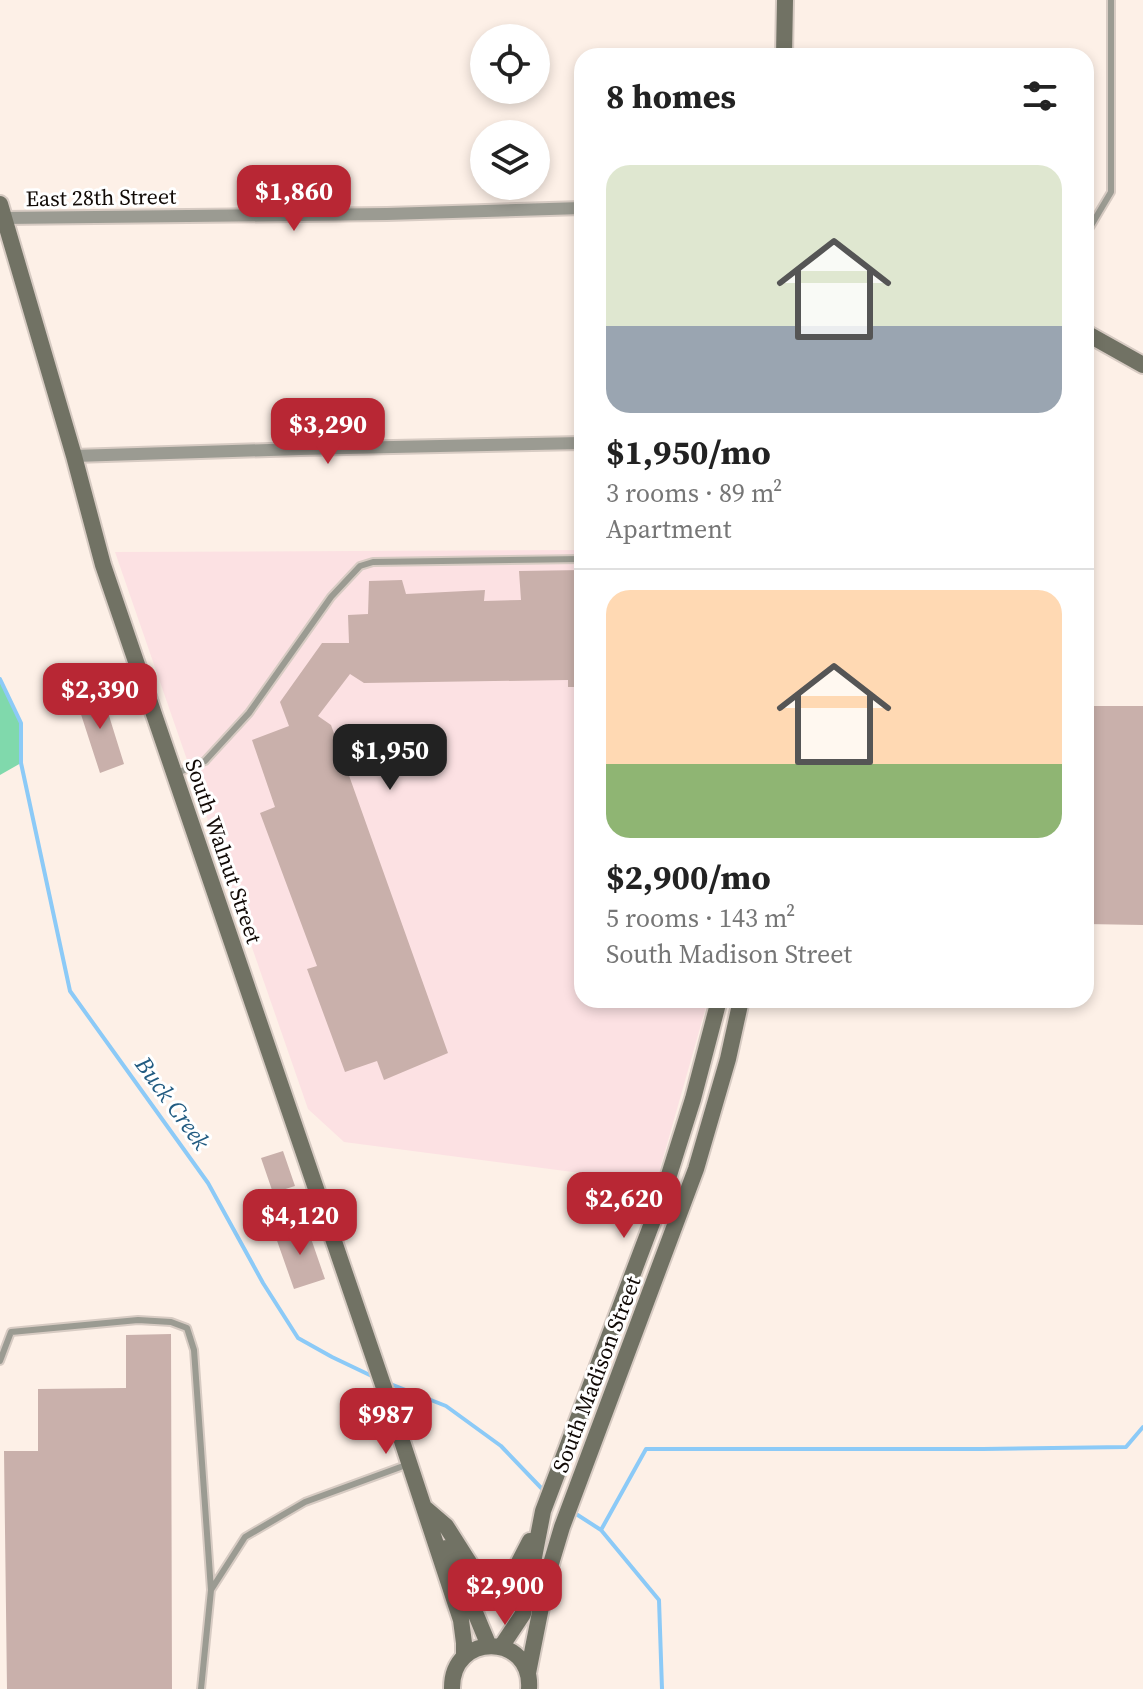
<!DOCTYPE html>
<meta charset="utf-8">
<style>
:root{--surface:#fff;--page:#f6f6f6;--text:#222;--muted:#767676;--line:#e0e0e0;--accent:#b82734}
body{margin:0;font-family:"Source Serif 4",serif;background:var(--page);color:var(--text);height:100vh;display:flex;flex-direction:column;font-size:30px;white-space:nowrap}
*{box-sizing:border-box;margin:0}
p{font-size:26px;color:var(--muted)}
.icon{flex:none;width:44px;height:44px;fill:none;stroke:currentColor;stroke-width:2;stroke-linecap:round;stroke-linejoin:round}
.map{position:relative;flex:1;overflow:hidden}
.details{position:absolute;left:574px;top:48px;width:520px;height:960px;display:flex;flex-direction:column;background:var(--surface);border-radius:24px;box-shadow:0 4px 12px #0003}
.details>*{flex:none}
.buttons{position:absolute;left:470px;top:24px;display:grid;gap:16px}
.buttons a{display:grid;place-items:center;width:80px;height:80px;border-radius:50%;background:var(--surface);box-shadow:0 4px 12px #0003;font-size:40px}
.price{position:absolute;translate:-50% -68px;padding:0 18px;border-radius:16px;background:var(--accent);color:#fff;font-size:26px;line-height:52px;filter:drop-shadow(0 2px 4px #0008)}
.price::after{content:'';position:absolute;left:50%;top:48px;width:24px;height:18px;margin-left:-12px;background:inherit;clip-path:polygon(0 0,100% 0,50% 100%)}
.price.on{background:#222;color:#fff}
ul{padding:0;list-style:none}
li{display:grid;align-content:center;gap:16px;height:424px;padding:0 32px}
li+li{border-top:2px solid var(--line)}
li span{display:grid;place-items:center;height:248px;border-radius:24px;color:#555}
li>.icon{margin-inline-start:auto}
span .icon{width:144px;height:144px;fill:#fffc;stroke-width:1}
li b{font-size:34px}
h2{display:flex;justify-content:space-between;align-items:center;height:96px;padding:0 32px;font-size:34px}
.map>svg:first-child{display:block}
.commercial{fill:#fce1e3}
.green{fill:#80d9ac}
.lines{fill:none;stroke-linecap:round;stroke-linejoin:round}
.stream{stroke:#8ccaf7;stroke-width:4}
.building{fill:#c9b0ab}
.service-casing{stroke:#d7cbc3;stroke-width:10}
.minor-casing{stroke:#d7cbc3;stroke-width:16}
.secondary-casing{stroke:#d7cbc3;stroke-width:20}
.service{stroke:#9b9b92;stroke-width:6}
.minor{stroke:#9b9b92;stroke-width:12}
.secondary{stroke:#717264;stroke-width:16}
.labels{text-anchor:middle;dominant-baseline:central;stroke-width:6;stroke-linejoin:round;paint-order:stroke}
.street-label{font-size:22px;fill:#110a06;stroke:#fff}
.water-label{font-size:24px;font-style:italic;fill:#215b81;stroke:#fff}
</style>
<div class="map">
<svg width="1143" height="1689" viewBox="0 0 1143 1689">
<rect width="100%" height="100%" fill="#fdf0e7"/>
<!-- commercial -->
<path class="commercial" d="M 582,550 L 582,1000 L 708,1000 L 656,1183 L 344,1142 L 308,1109 L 115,552 Z"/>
<!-- green -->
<path class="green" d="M 0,679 L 21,723 L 21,763 L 0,775 Z"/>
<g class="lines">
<!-- stream -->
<path class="stream" d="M 0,679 L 21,723 L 21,763 L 70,991 L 208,1183 L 263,1283 L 298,1338 L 332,1357 L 376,1378
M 388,1383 L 446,1406 L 501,1446 L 546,1493
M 573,1512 L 601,1530 L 659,1600 L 662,1689
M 601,1530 L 646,1449 L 983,1449 L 1126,1447 L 1143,1427"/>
</g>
<!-- building -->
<path class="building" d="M 582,570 L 582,687 L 568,687 L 568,680 L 364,683 L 350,674 L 318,716 L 331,725 L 448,1053 L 384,1080 L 377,1061 L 345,1072 L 307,969 L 317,966 L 260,813 L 275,807 L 252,740 L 289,726 L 280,702 L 322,643 L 349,643 L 348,615 L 368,614 L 369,581 L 402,580 L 406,594 L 485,590 L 484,601 L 521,600 L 519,571 Z
M 101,690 L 124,764 L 100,773 L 76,699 Z
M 1086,706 L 1143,706 L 1143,925 L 1086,924 Z
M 283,1151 L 295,1186 L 273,1193 L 261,1158 Z
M 306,1224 L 325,1279 L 294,1289 L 275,1235 Z
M 171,1334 L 172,1689 L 7,1689 L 4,1451 L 38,1451 L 38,1389 L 126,1388 L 126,1335 Z"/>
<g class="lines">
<defs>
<path id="service" d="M 1086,234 L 1111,192 L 1111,0
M 175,774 L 205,761 L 249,713 L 331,597 L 360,566 L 373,562 L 582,559
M 0,1361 L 11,1332 L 138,1320 L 171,1322 L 187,1328 L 194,1350 L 211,1590
M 201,1689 L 211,1590 L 245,1537 L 305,1502 L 406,1465"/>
<path id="minor" d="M 4,218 L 387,214 L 582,208
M 74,456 L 300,449 L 582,443"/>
<path id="secondary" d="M 784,56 L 785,0
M 0,204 L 74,456 L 103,565 L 395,1420 L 461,1620 L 464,1643 L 464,1657
M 1086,333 L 1143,365
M 425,1508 L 446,1526 L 472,1567 L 483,1572 L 501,1574 L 516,1568 L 530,1541
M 446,1548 L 459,1574 L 489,1646
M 501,1647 L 523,1614 L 543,1511 L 663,1194 L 693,1099 L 719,1000
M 528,1673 L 547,1577 L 562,1527 L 696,1169 L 728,1059 L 741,1000
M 452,1689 C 451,1631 533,1633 529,1689"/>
</defs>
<!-- service casing -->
<use href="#service" class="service-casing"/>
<!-- minor casing -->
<use href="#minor" class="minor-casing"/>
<!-- secondary casing -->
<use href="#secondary" class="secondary-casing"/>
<!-- service -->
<use href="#service" class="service"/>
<!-- minor -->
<use href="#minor" class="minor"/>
<!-- secondary -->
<use href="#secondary" class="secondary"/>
</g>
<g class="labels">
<!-- street labels -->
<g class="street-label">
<text transform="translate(101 197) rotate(-1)">East 28th Street</text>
<text transform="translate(224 851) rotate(71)">South Walnut Street</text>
<text transform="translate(596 1374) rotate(-69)">South Madison Street</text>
</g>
<!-- water labels -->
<g class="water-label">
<text transform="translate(173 1103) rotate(54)">Buck Creek</text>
</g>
</g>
</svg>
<div class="buttons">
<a><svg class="icon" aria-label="locate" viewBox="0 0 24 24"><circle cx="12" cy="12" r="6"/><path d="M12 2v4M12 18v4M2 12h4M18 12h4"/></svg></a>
<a><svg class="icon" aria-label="layers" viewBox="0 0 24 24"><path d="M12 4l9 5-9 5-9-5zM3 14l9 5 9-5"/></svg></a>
</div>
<b class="price" style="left:294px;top:233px">$1,860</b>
<b class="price" style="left:328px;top:466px">$3,290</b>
<b class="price" style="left:100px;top:731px">$2,390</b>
<b class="price on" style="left:390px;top:792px">$1,950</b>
<b class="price" style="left:624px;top:1240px">$2,620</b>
<b class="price" style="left:300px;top:1257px">$4,120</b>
<b class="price" style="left:386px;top:1456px">$987</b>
<b class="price" style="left:505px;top:1627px">$2,900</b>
<section class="details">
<h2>8 homes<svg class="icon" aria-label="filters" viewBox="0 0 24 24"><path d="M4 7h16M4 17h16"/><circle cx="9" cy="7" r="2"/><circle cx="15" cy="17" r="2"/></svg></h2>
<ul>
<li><span style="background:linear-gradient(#dfe7d0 65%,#9aa5b1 0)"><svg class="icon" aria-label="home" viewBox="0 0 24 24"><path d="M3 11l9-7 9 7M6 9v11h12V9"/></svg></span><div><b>$1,950/mo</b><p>3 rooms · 89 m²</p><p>Apartment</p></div></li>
<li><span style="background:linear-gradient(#ffd9b3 70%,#8fb573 0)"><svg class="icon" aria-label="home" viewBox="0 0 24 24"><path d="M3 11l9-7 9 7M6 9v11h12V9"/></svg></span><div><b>$2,900/mo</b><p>5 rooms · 143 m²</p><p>South Madison Street</p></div></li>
</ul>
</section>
</div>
